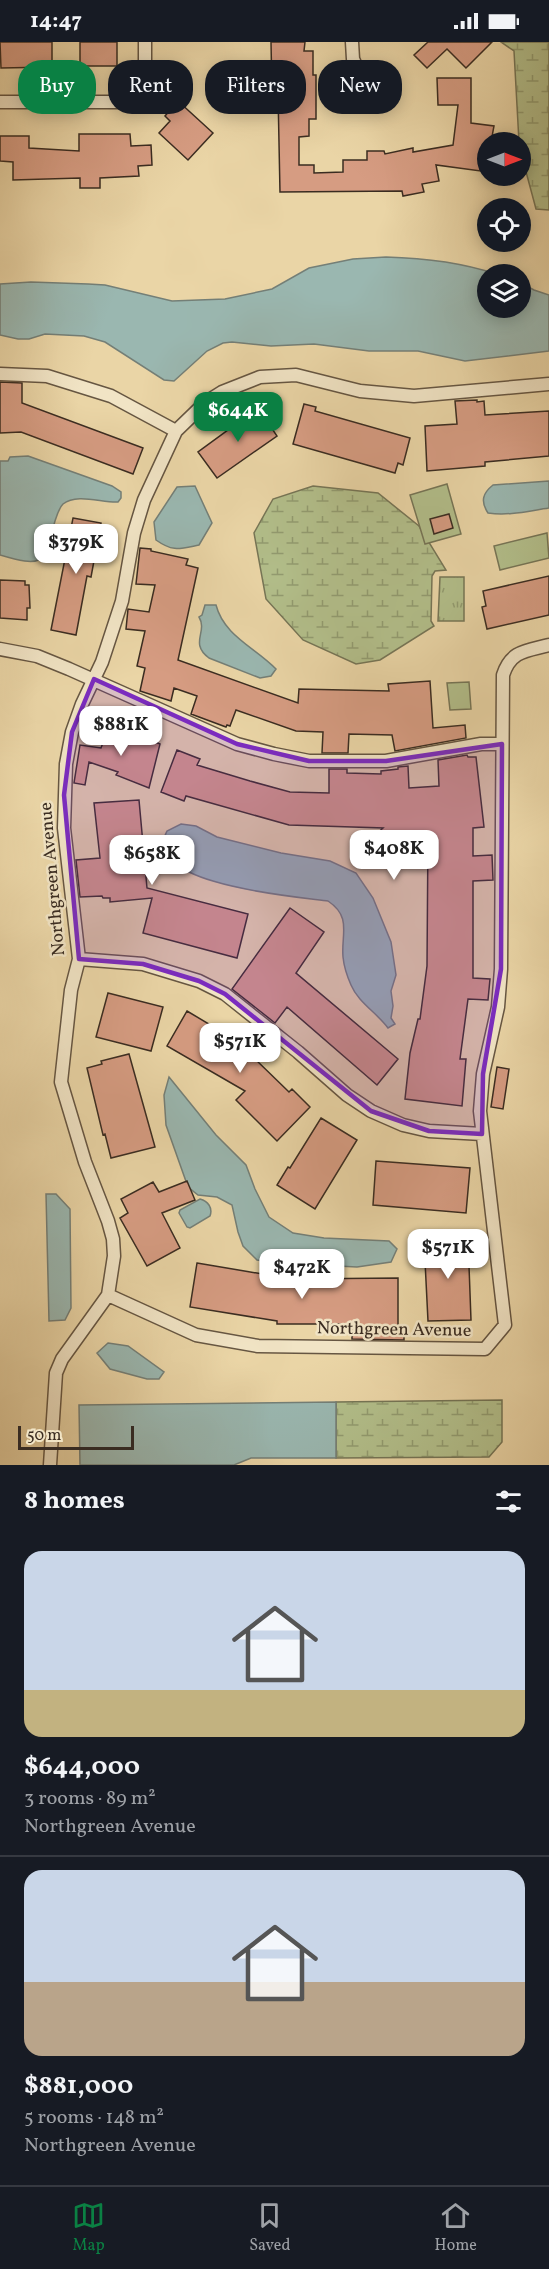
<!DOCTYPE html>
<meta charset="utf-8">
<style>
:root{--surface:#171b24;--page:#20242c;--text:#f1f3f6;--muted:#9ea1a6;--line:#363941;--accent:#0b8043}
body{margin:0;font-family:Vollkorn,serif;background:var(--page);color:var(--text);height:100vh;display:flex;flex-direction:column;font-size:22px;white-space:nowrap}
*{box-sizing:border-box;margin:0}
p{font-size:20px;color:var(--muted)}
.icon{flex:none;width:33px;height:33px;fill:none;stroke:currentColor;stroke-width:2;stroke-linecap:round;stroke-linejoin:round}
.map{position:relative;height:1423px;overflow:hidden}
.drawer{display:flex;flex-direction:column;background:var(--surface);flex:1}
.drawer>*{flex:none}
.top-card{position:absolute;left:18px;top:18px;width:513px;height:54px;display:flex;gap:12px}
.needle{width:39px;rotate:90deg}
.fabs{position:absolute;left:477px;top:90px;display:grid;gap:12px}
.fabs a{display:grid;place-items:center;width:54px;height:54px;border-radius:50%;background:var(--surface);box-shadow:0 3px 15px #0003;font-size:30px}
.scale{position:absolute;left:18px;bottom:15px;width:116px;box-sizing:border-box;padding-left:6px;border:3px solid #3a2c21;border-top:0;font-size:16px;line-height:21px;white-space:nowrap;color:#3a2c21;-webkit-text-stroke:4px #f1e4c5;paint-order:stroke}
.price{position:absolute;translate:-50% -51px;padding:0 14px;border-radius:12px;background:#fff;color:#222;font-size:20px;line-height:39px;filter:drop-shadow(0 2px 3px #0008)}
.price::after{content:'';position:absolute;left:50%;top:36px;width:18px;height:14px;margin-left:-9px;background:inherit;clip-path:polygon(0 0,100% 0,50% 100%)}
.price.selected{background:var(--accent);color:#fff}
ul{padding:0;list-style:none}
li{display:grid;align-content:center;gap:12px;height:318px;padding:0 24px}
li+li{border-top:2px solid var(--line)}
li span{display:grid;place-items:center;height:186px;border-radius:18px;color:#555}
li>.icon{margin-inline-start:auto}
span .icon{width:108px;height:108px;fill:#fffc;stroke-width:1}
li b{font-size:26px}
h2{display:flex;justify-content:space-between;align-items:center;height:72px;padding:0 24px;font-size:26px}
.chip{padding:0 21px;border-radius:24px;background:var(--surface);box-shadow:0 3px 15px #0003;font-size:21px;line-height:54px}
.chip.selected{background:var(--accent);color:#fff}
.status{display:flex;justify-content:space-between;align-items:center;height:42px;padding:0 30px;background:var(--surface);direction:ltr}
.status svg{height:16px;fill:currentColor}
.menu{display:flex;justify-content:space-around;align-items:center;height:84px;border-top:2px solid var(--line);background:var(--surface);font-size:16px;color:var(--muted)}
.menu a{display:grid;justify-items:center;gap:3px}
.menu .selected{color:var(--accent)}
.map>svg:first-child{display:block}
.wetland{fill:url(#wetland-marsh);stroke:#767556;stroke-width:1.5}
.park{fill:url(#park-tufts);stroke:#767556;stroke-width:1.5}
.pitch{fill:#b2be8a;stroke:#767556;stroke-width:1.5}
.water{fill:#9ab7b0;stroke:#747f77;stroke-width:1.5}
.building{fill:#d69c82;stroke:#3a2c21;stroke-width:1.5}
.lines{fill:none;stroke-linecap:round;stroke-linejoin:round}
.minor-casing{stroke:#665642;stroke-width:15}
.minor{stroke:#f1e4c5;stroke-width:12}
.marked{fill:#7b2cbf;fill-opacity:0.2;stroke:#7b2cbf;stroke-width:4.5;stroke-linejoin:round}
.labels{text-anchor:middle;dominant-baseline:central;stroke-width:5;stroke-linejoin:round;paint-order:stroke}
.street-label{font-size:18px;fill:#3a2c21;stroke:#f1e4c5}
</style>
<div class="status"><b>14:47</b><svg viewBox="0 0 49 12"><path d="M0 12V9h3v3zM5 12V6h3v6zM10 12V3h3v9zM15 12V0h3v12zM26 1h20v11H26zM47 4h2v5h-2z"/></svg></div>
<div class="map">
<svg width="549" height="1423" viewBox="0 0 549 1423">
<defs>
<pattern id="wetland-marsh" width="20" height="14" patternUnits="userSpaceOnUse" patternTransform="scale(1.5)"><rect width="20" height="14" fill="#b2be8a"/><path d="M1 5h8M5 5V1M11 12h8M15 12V8" fill="none" stroke="#929b70"/></pattern>
<pattern id="park-tufts" width="24" height="20" patternUnits="userSpaceOnUse" patternTransform="scale(1.5)"><rect width="24" height="20" fill="#b2be8a"/><path d="M3 7l-1-3M5 7V3M7 7l1-3M15 17l-1-3M17 17v-4M19 17l1-3" fill="none" stroke="#929b70"/></pattern>
</defs>
<rect width="100%" height="100%" fill="#ead5a6"/>
<filter id="stains"><feTurbulence type="fractalNoise" baseFrequency=".00333" numOctaves="4"/><feColorMatrix values="0 0 0 0 .2 0 0 0 0 .09 0 0 0 0 .02 0 0 0 .5 -.17"/></filter>
<radialGradient id="worn" r=".72"><stop offset=".6" stop-color="#630" stop-opacity="0"/><stop offset="1" stop-color="#630" stop-opacity=".3"/></radialGradient>
<!-- wetland -->
<path class="wetland" d="M 501,0 L 549,0 L 549,168 L 536,167 L 521,111 L 520,100 L 519,100 L 514,9 Z
M 313,444 L 378,451 L 419,484 L 446,528 L 435,529 L 432,534 L 431,579 L 434,584 L 380,618 L 356,622 L 303,598 L 266,557 L 254,491 L 273,457 Z
M 502,1358 L 502,1400 L 489,1415 L 336,1416 L 336,1360 Z"/>
<!-- park -->
<path class="park" d="M 440,535 L 464,535 L 464,579 L 438,579 Z"/>
<!-- pitch -->
<path class="pitch" d="M 447,442 L 461,492 L 425,502 L 410,453 Z
M 547,491 L 549,516 L 500,528 L 494,504 Z
M 469,640 L 471,667 L 450,668 L 447,641 Z"/>
<!-- water -->
<path class="water" d="M 386,215 C 424,216 460,220 496,232 L 488,232 L 488,266 L 520,266 L 521,241 L 534,248 L 549,253 L 549,309 L 465,319 L 418,309 L 369,309 L 314,302 L 271,304 L 232,300 L 223,301 L 207,309 L 174,339 L 164,338 L 105,300 L 84,294 L 45,292 L 29,297 L 18,297 L 0,293 L 0,242 L 31,240 L 88,242 L 105,243 L 172,259 L 225,257 L 272,247 L 309,226 L 353,217 Z
M 28,414 L 112,444 L 121,450 L 121,456 L 118,460 C 102,461 77,451 63,462 C 59,466 57,473 55,479 C 43,520 47,527 0,513 L 0,419 L 8,419 L 10,415 Z
M 549,439 L 549,466 C 528,469 509,474 488,471 C 480,459 483,451 493,443 Z
M 195,444 L 212,481 L 199,503 C 179,507 173,510 156,498 L 154,480 L 177,445 Z
M 205,563 L 216,563 C 224,594 256,606 276,627 L 271,634 L 260,636 L 209,616 C 189,601 208,590 199,575 L 202,573 Z
M 181,782 L 196,784 L 217,795 L 281,811 L 330,819 L 356,831 L 373,856 L 391,900 L 396,933 L 391,949 L 393,964 L 391,976 L 395,982 L 388,986 C 377,971 358,960 351,943 C 347,934 344,925 343,915 C 341,892 352,875 328,859 C 300,855 138,843 167,789 Z
M 169,1035 L 216,1093 L 246,1123 L 255,1147 L 269,1175 L 293,1191 L 324,1196 L 389,1199 L 397,1207 L 391,1220 L 357,1225 L 278,1221 L 257,1218 L 243,1204 L 238,1190 L 232,1163 L 217,1155 L 198,1153 L 188,1145 L 166,1083 L 164,1053 Z
M 46,1152 L 56,1152 L 70,1167 L 71,1266 L 65,1278 L 49,1279 Z
M 200,1157 C 208,1159 213,1166 210,1174 L 190,1186 L 187,1185 L 179,1171 L 180,1168 Z
M 108,1301 L 128,1304 L 164,1330 L 159,1337 L 147,1337 L 110,1327 L 97,1311 Z
M 336,1360 L 336,1416 L 251,1416 L 234,1423 L 80,1423 L 79,1363 Z"/>
<!-- building -->
<path class="building" d="M 0,0 L 52,0 L 52,25 L 1,26 Z
M 80,0 L 117,0 L 117,24 L 80,24 Z
M 271,0 L 305,0 L 304,9 L 313,9 L 313,33 L 316,33 L 316,77 L 309,77 L 309,94 L 299,95 L 299,123 L 314,123 L 314,131 L 343,130 L 343,118 L 367,118 L 367,109 L 384,109 L 385,112 L 413,106 L 413,110 L 453,103 L 458,63 L 438,63 L 437,36 L 471,36 L 471,81 L 494,84 L 491,100 L 488,100 L 488,130 L 436,123 L 439,139 L 422,142 L 424,150 L 403,154 L 402,149 L 280,150 L 278,51 L 272,51 Z
M 428,0 L 492,0 L 466,26 L 447,7 L 427,26 L 414,13 Z
M 178,59 L 213,91 L 188,118 L 159,91 L 170,79 L 165,74 Z
M 79,92 L 130,92 L 131,104 L 151,103 L 152,123 L 138,124 L 139,134 L 100,136 L 100,146 L 80,146 L 80,136 L 13,138 L 13,120 L 0,119 L 0,94 L 29,94 L 29,106 L 79,109 Z
M 0,340 L 22,341 L 22,361 L 143,406 L 133,432 L 21,390 L 0,391 Z
M 477,358 L 477,360 L 484,359 L 485,373 L 549,369 L 549,414 L 485,420 L 485,424 L 427,429 L 425,384 L 457,382 L 455,359 Z
M 304,362 L 316,365 L 315,369 L 410,396 L 403,423 L 398,421 L 395,431 L 293,402 Z
M 258,366 L 277,394 L 217,436 L 198,410 Z
M 449,472 L 453,486 L 434,492 L 430,477 Z
M 73,476 L 101,481 L 91,535 L 87,534 L 76,593 L 51,588 Z
M 140,506 L 151,507 L 151,509 L 188,517 L 186,523 L 198,526 L 178,618 L 298,661 L 299,647 L 389,649 L 388,642 L 430,639 L 433,686 L 465,683 L 466,696 L 395,709 L 392,693 L 349,692 L 348,711 L 322,711 L 323,690 L 296,689 L 236,668 L 230,684 L 227,683 L 226,685 L 191,672 L 197,654 L 174,646 L 171,659 L 140,649 L 145,626 L 137,624 L 145,589 L 126,587 L 128,567 L 149,570 L 155,543 L 136,542 Z
M 549,534 L 549,573 L 487,587 L 482,565 L 486,564 L 483,549 Z
M 0,538 L 25,539 L 25,543 L 29,543 L 30,566 L 27,566 L 27,578 L 0,576 Z
M 110,682 L 160,702 L 149,746 L 116,733 L 118,730 L 89,720 L 85,743 L 74,741 L 80,703 L 101,706 Z
M 177,708 L 200,717 L 197,723 L 250,739 L 290,750 L 329,751 L 329,727 L 347,727 L 347,731 L 381,732 L 381,729 L 398,727 L 398,725 L 408,724 L 409,746 L 439,744 L 438,718 L 467,713 L 468,715 L 476,715 L 484,785 L 473,786 L 473,814 L 492,813 L 493,838 L 473,839 L 473,936 L 490,937 L 488,958 L 468,957 L 460,1017 L 466,1017 L 462,1064 L 405,1057 L 410,1011 L 418,977 L 420,977 L 427,924 L 428,790 L 375,794 L 389,809 L 376,821 L 361,806 L 383,786 L 289,783 L 186,754 L 184,759 L 161,750 Z
M 139,758 L 147,846 L 248,872 L 237,916 L 143,891 L 152,856 L 110,860 L 110,856 L 103,856 L 102,854 L 80,855 L 76,818 L 100,816 L 94,761 Z
M 290,866 L 324,890 L 296,931 L 398,1017 L 377,1043 L 287,965 L 275,981 L 232,947 Z
M 108,951 L 163,965 L 151,1009 L 96,995 Z
M 187,969 L 239,1000 L 237,1003 L 255,1014 L 254,1016 L 289,1050 L 292,1047 L 310,1065 L 277,1099 L 236,1058 L 245,1049 L 167,1004 Z
M 129,1012 L 155,1105 L 111,1116 L 105,1092 L 103,1093 L 87,1026 L 102,1022 L 101,1019 Z
M 497,1025 L 509,1027 L 503,1067 L 491,1065 Z
M 321,1076 L 357,1098 L 315,1167 L 277,1143 L 288,1125 L 290,1126 Z
M 376,1119 L 470,1126 L 466,1171 L 373,1163 Z
M 187,1139 L 195,1158 L 162,1171 L 180,1206 L 147,1224 L 120,1176 L 128,1171 L 121,1157 L 153,1140 L 159,1150 Z
M 468,1197 L 471,1278 L 428,1279 L 424,1199 Z
M 197,1221 L 292,1237 L 398,1236 L 398,1289 L 404,1289 L 404,1298 L 352,1297 L 352,1282 L 277,1282 L 277,1279 L 190,1265 Z"/>
<g class="lines">
<defs>
<path id="minor" d="M 352,0 L 353,17 L 369,54
M 0,60 L 119,60 L 145,43 L 145,0
M 0,332 L 47,334 L 111,354 L 176,389
M 0,607 L 37,614 L 69,627 L 237,702 L 274,712 L 309,719 L 386,719 L 481,702 L 502,702
M 79,917 L 143,922 L 199,939 L 225,952 L 298,1010 L 347,1053 L 371,1069 L 403,1083 L 429,1089 L 482,1092
M 108,1253 L 196,1293 L 258,1304 L 485,1307 L 505,1283 L 480,1069 L 483,1032 L 498,965 L 501,927 L 503,633 C 511,608 527,609 549,603
M 50,1423 L 56,1331 L 62,1317 L 108,1253 L 114,1214 L 113,1197 L 108,1179 L 85,1120 L 61,1040 L 71,948 L 79,917 L 64,786 L 66,722 L 72,690 L 82,662 L 102,620 L 122,559 L 134,491 L 144,458 L 176,389 L 206,360 L 222,350 L 260,335 L 296,333 L 360,349 L 414,354 L 549,342"/>
</defs>
<!-- minor casing -->
<use href="#minor" class="minor-casing"/>
<!-- minor -->
<use href="#minor" class="minor"/>
</g>
<!-- marked area -->
<path class="marked" d="M 94,637 L 237,702 L 309,719 L 386,719 L 502,702 L 501,927 L 483,1032 L 482,1092 L 429,1089 L 371,1069 L 225,952 L 199,939 L 143,922 L 79,917 L 64,753 L 72,690 Z"/>
<g class="labels">
<!-- street labels -->
<g class="street-label">
<text transform="translate(53 837) rotate(-95)">Northgreen Avenue</text>
<text transform="translate(394 1288) rotate(1)">Northgreen Avenue</text>
</g>
</g>
<rect width="100%" height="100%" filter="url(#stains)"/>
<rect width="100%" height="100%" fill="url(#worn)"/>
</svg>
<div class="fabs">
<a><svg class="needle" viewBox="-14 -14 28 28"><path d="M0-13l5 13h-10z" fill="#e53935"/><path d="M0 13l5-13h-10z" fill="#9ea1a6"/></svg></a>
<a><svg class="icon" aria-label="locate" viewBox="0 0 24 24"><circle cx="12" cy="12" r="6"/><path d="M12 2v4M12 18v4M2 12h4M18 12h4"/></svg></a>
<a><svg class="icon" aria-label="layers" viewBox="0 0 24 24"><path d="M12 4l9 5-9 5-9-5zM3 14l9 5 9-5"/></svg></a>
</div>
<div class="scale">50 m</div>
<b class="price selected" style="left:238px;top:401px">$644K</b>
<b class="price" style="left:76px;top:533px">$379K</b>
<b class="price" style="left:121px;top:715px">$881K</b>
<b class="price" style="left:394px;top:839px">$408K</b>
<b class="price" style="left:152px;top:844px">$658K</b>
<b class="price" style="left:240px;top:1032px">$571K</b>
<b class="price" style="left:448px;top:1238px">$571K</b>
<b class="price" style="left:302px;top:1258px">$472K</b>
<div class="top-card">
<a class="chip selected">Buy</a>
<a class="chip">Rent</a>
<a class="chip">Filters</a>
<a class="chip">New</a>
</div>
</div>
<section class="drawer">
<h2>8 homes<svg class="icon" aria-label="filters" viewBox="0 0 24 24"><path d="M4 7h16M4 17h16"/><circle cx="9" cy="7" r="2"/><circle cx="15" cy="17" r="2"/></svg></h2>
<ul>
<li><span style="background:linear-gradient(#c9d6e8 75%,#c2b280 0)"><svg class="icon" aria-label="home" viewBox="0 0 24 24"><path d="M3 11l9-7 9 7M6 9v11h12V9"/></svg></span><div><b>$644,000</b><p>3 rooms · 89 m²</p><p>Northgreen Avenue</p></div></li>
<li><span style="background:linear-gradient(#c9d6e8 60%,#b9a48a 0)"><svg class="icon" aria-label="home" viewBox="0 0 24 24"><path d="M3 11l9-7 9 7M6 9v11h12V9"/></svg></span><div><b>$881,000</b><p>5 rooms · 148 m²</p><p>Northgreen Avenue</p></div></li>
</ul>
</section>
<nav class="menu">
<a class="selected"><svg class="icon" aria-label="map" viewBox="0 0 24 24"><path d="M3 6l6-2 6 2 6-2v14l-6 2-6-2-6 2zM9 4v14M15 6v14"/></svg>Map</a>
<a><svg class="icon" aria-label="saved" viewBox="0 0 24 24"><path d="M7 4h10v16l-5-4-5 4z"/></svg>Saved</a>
<a><svg class="icon" aria-label="home" viewBox="0 0 24 24"><path d="M3 11l9-7 9 7M6 9v11h12V9"/></svg>Home</a>
</nav>
